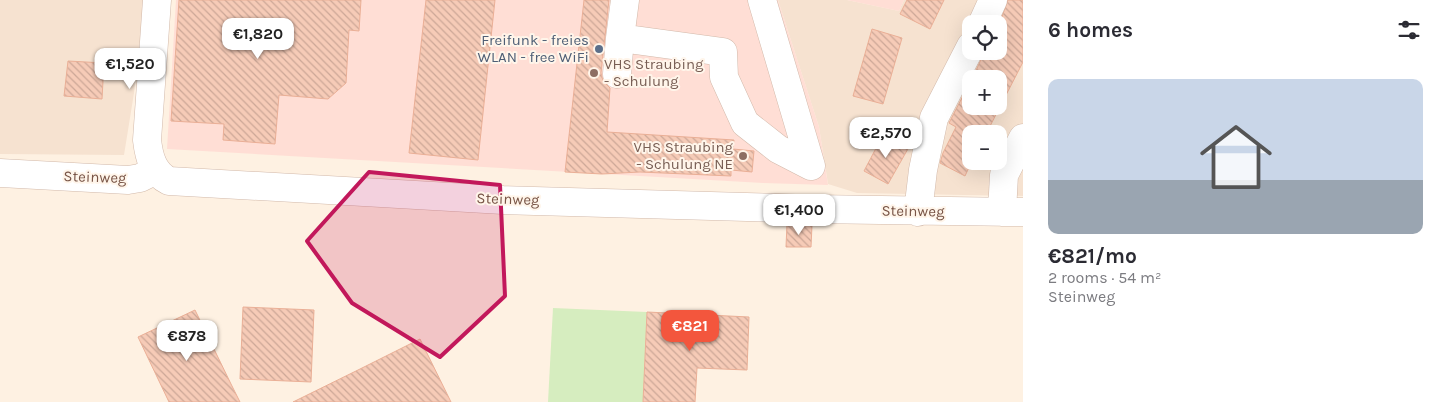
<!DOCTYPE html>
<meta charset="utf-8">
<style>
:root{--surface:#fff;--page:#f7f7f7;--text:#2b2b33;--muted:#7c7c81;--line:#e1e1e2;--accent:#f3563d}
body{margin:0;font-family:Karla,sans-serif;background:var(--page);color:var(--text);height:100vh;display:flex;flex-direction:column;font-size:19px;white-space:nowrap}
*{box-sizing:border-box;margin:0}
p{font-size:16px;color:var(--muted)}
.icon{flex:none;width:28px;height:28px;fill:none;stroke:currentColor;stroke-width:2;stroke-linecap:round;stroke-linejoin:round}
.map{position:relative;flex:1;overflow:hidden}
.drawer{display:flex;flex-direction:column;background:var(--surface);width:425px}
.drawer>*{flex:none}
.tools{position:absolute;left:962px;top:15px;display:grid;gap:10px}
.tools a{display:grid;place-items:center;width:45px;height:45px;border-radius:10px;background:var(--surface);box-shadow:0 5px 20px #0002;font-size:25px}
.price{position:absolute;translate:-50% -42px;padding:0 11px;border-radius:10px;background:#fff;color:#222;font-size:16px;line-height:32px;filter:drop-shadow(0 1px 2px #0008)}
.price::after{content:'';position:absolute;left:50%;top:30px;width:15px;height:11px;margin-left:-8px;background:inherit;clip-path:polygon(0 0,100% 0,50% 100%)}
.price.current{background:var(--accent);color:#fff}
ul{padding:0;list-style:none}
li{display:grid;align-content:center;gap:10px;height:265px;padding:0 25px}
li+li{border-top:1px solid var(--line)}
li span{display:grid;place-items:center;height:155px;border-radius:10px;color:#555}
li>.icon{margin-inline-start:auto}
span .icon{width:90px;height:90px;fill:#fffc;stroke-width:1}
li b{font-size:21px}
h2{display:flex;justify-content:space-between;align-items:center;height:60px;padding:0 25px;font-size:21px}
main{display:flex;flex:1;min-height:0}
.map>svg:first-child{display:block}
.residential{fill:#f6e2d0;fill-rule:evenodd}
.commercial{fill:#ffded5}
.garden{fill:#d6edbf}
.building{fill:url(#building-back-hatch);stroke:#eaaf96}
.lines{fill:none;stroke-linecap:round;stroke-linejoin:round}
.minor-casing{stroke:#d2b9aa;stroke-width:29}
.minor{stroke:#fff;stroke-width:28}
.marked{fill:#c2185b;fill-opacity:0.2;stroke:#c2185b;stroke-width:4;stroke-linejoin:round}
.service-dot{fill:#5c6f8a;stroke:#fff5ea;stroke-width:2}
.education-dot{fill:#8d6e63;stroke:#fff5ea;stroke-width:2}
.labels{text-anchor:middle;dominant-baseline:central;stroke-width:4;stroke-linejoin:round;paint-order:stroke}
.service-label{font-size:15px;fill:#4e5e75;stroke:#fff5ea;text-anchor:end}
.education-label{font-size:15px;fill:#785e54;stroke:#fff5ea;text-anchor:start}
.street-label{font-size:15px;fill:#785446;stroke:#fff5ea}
</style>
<main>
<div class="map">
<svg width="1023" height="402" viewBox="0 0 1023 402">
<defs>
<pattern id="building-back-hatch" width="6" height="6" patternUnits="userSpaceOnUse" patternTransform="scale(1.25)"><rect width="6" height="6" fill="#f6cbb7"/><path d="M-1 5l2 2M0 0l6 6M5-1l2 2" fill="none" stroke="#cca797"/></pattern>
</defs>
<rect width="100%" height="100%" fill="#fef1e2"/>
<!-- residential -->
<path class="residential" d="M 0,0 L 145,0 L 134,93 L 124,155 L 0,154 Z
M 778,0 L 847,0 L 899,11 L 904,0 L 1023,0 L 1023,196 L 857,193 L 828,184 L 819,127 ZM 971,24 L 999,24 L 999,51 L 971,51 ZM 971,79 L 999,79 L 999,106 L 971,106 ZM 971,134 L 999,134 L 999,161 L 971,161 Z"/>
<!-- commercial -->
<path class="commercial" d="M 176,0 L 778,0 L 819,127 L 828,185 L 763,183 L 167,149 Z
M 847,0 L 904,0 L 899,11 Z"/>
<!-- garden -->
<path class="garden" d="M 553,308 L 647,312 L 643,402 L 548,402 Z"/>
<!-- building -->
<path class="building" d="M 179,0 L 361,0 L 359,31 L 349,30 L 346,83 L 328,99 L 279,95 L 275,144 L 223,140 L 224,124 L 171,121 Z
M 426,0 L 495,0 L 478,160 L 409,153 Z
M 584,0 L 609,0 L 601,73 L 603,81 L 610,88 L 607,132 L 734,140 L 733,149 L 754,151 L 752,172 L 731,170 L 731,176 L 640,172 L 602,174 L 565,172 Z
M 907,0 L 944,0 L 930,29 L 900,14 Z
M 1008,0 L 1023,0 L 1023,62 L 986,134 L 971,134 L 972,161 L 965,176 L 940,163 L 943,153 L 956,127 L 949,123 L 971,80 L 971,106 L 999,106 L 999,79 L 972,79 L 985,51 L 999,51 L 999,25 Z
M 872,29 L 902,38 L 883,104 L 853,96 Z
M 68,61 L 104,63 L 102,99 L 64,96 Z
M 884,133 L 909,147 L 888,184 L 864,171 Z
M 787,224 L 812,225 L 811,247 L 786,247 Z
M 243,307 L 314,310 L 311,382 L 240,379 Z
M 195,310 L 231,384 L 240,402 L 169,402 L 138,337 Z
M 647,312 L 749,317 L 747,370 L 697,368 L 695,402 L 643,402 Z
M 420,339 L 451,402 L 293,402 L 360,369 Z"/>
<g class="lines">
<defs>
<path id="minor" d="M 157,0 L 147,140 C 149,157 153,173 169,181 L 503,200 L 812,209 L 1023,212
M 625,0 L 620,38 L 723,52 L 724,77 L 745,123 L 778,149 L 811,166
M 762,0 L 811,166
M 982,24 L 993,0
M 617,74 L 620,38
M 0,173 L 128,180 L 140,178 L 156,170
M 918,212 L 923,170 L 934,118 L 971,46
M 1002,212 L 1004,175 L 1023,138"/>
</defs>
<!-- minor casing -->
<use href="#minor" class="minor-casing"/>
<!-- minor -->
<use href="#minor" class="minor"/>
</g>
<!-- marked area -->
<path class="marked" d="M 369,172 L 500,185 L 505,296 L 440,357 L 352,303 L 307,241 Z"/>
<!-- markers -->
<circle class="service-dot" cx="599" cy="49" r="5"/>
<g class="education-dot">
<circle cx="594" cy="73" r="5"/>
<circle cx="743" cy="156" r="5"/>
</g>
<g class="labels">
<!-- service labels -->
<g class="service-label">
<text x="589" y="40">Freifunk - freies<tspan x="589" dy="17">WLAN - free WiFi</tspan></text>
</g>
<!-- education labels -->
<g class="education-label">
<text x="604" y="64">VHS Straubing<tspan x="604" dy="17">- Schulung</tspan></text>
<text x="733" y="147" text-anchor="end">VHS Straubing<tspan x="733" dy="17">- Schulung NE</tspan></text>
</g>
<!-- street labels -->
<g class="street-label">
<text transform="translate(95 177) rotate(2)">Steinweg</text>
<text transform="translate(508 199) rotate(2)">Steinweg</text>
<text transform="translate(913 211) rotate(1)">Steinweg</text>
</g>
</g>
</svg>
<div class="tools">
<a><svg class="icon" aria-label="locate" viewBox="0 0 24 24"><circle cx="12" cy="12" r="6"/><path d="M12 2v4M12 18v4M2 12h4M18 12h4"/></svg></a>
<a>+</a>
<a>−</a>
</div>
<b class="price" style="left:258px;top:60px">€1,820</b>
<b class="price" style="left:130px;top:90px">€1,520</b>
<b class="price" style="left:886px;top:159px">€2,570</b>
<b class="price" style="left:799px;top:236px">€1,400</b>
<b class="price current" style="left:690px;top:352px">€821</b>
<b class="price" style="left:187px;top:362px">€878</b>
</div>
<section class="drawer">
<h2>6 homes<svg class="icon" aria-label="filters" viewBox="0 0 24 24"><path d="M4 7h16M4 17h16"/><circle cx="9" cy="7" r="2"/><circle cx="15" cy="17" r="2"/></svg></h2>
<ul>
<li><span style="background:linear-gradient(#c9d6e8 65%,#9aa5b1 0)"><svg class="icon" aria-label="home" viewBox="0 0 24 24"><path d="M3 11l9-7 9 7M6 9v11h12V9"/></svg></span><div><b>€821/mo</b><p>2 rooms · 54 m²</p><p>Steinweg</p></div></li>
</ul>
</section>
</main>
